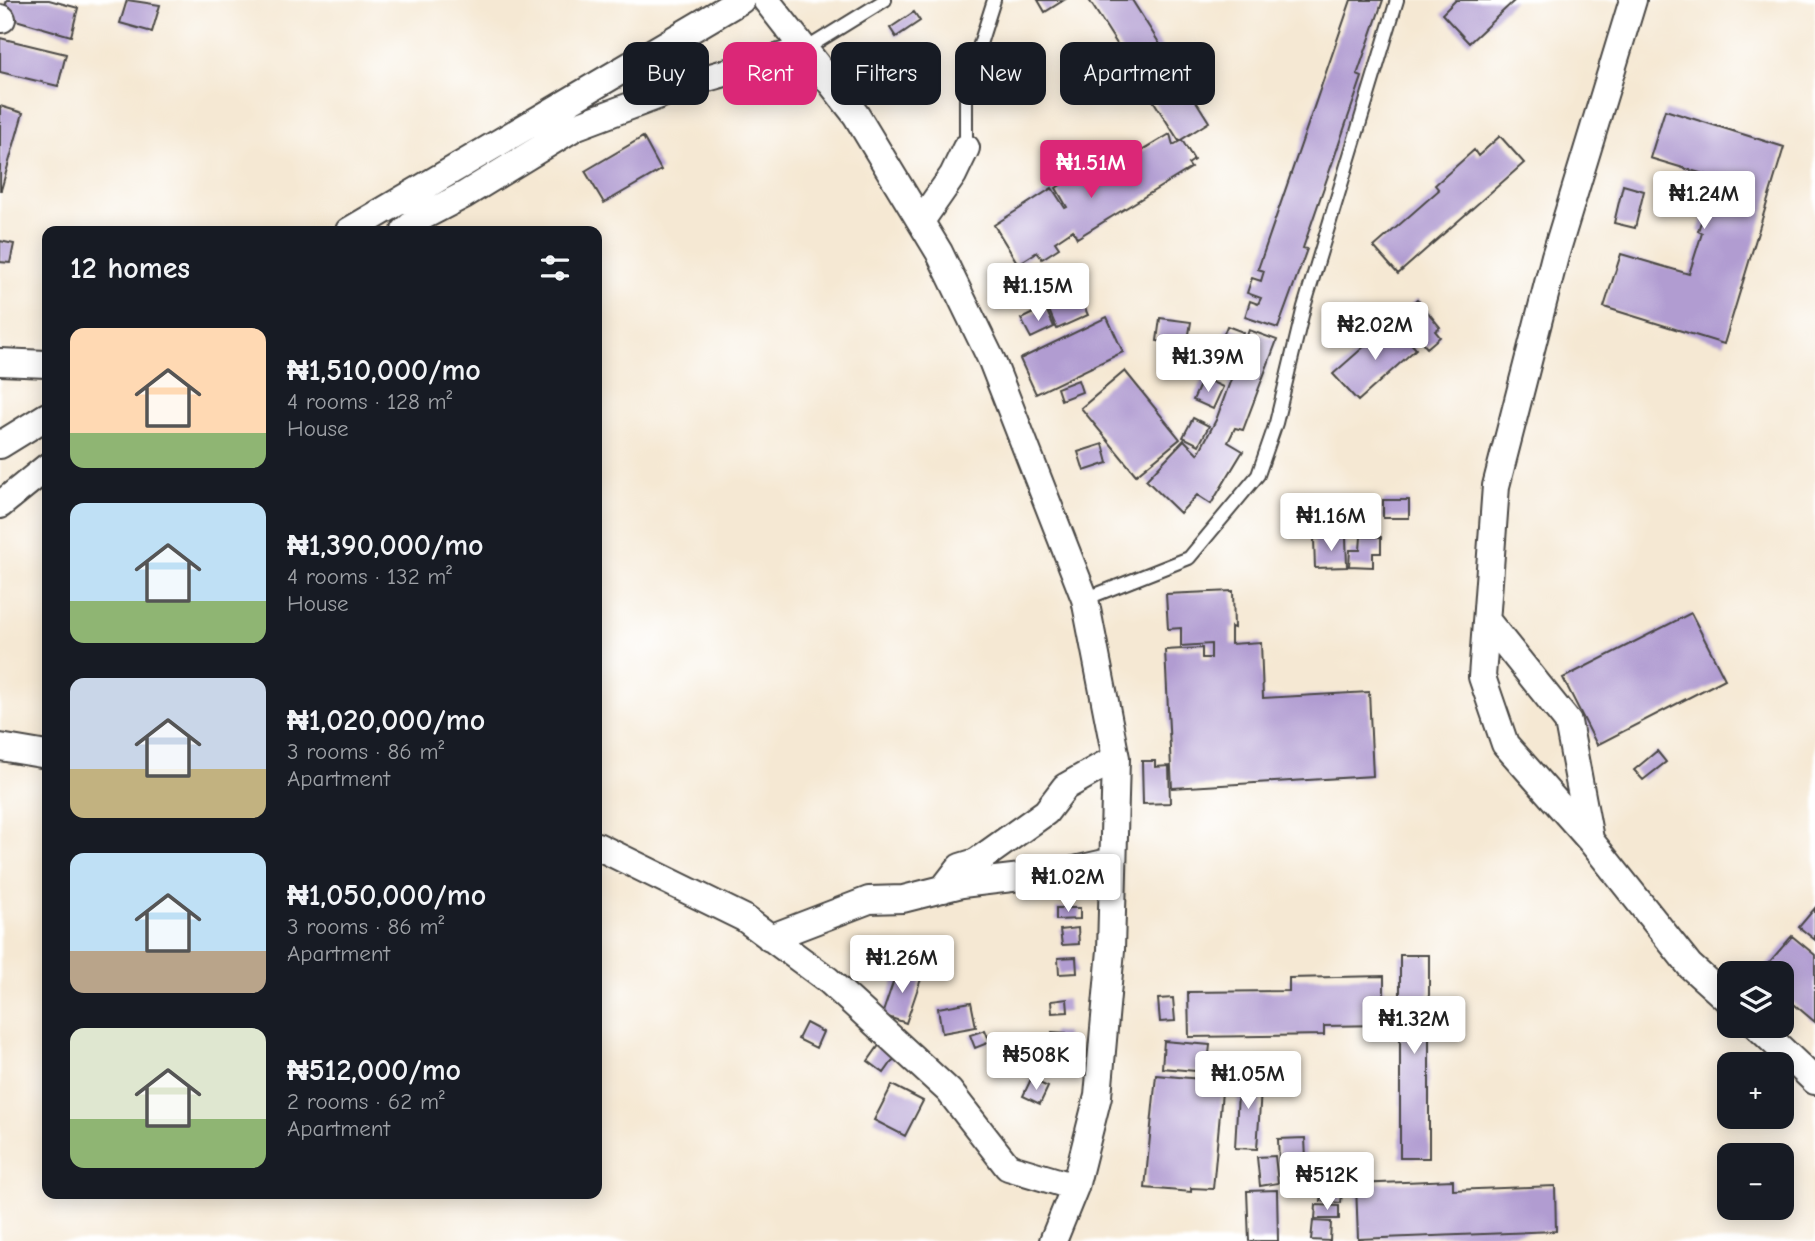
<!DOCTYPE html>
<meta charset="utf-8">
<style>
:root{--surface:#171b24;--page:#242831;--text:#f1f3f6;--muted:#9ea1a6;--accent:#db2777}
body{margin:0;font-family:"Comic Neue",sans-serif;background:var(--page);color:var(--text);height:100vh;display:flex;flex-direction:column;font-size:26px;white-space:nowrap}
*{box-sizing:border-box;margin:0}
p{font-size:23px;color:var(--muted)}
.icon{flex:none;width:38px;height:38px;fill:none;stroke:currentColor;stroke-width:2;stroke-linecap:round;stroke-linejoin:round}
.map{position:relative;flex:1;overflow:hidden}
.drawer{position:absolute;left:42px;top:226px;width:560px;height:973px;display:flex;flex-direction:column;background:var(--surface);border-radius:14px;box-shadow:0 4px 18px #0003}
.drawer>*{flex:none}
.banner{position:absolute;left:623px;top:42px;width:665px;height:63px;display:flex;gap:14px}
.tools{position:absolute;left:1717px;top:961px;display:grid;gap:14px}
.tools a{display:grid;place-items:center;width:77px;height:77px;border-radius:14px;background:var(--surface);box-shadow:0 4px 18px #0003;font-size:35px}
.price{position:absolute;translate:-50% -60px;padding:0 16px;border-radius:7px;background:#fff;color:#222;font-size:23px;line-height:46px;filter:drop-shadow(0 2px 4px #0008)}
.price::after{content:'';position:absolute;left:50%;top:42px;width:21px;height:16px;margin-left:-10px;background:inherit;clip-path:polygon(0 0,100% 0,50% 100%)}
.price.on{background:var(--accent);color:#fff}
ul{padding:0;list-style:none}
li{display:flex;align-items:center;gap:21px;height:175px;padding:0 28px}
li span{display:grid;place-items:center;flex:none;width:196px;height:140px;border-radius:14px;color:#555}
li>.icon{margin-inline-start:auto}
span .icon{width:84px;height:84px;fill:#fffc;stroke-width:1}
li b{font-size:30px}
h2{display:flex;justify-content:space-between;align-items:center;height:84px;padding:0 28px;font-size:30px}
.chip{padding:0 24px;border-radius:14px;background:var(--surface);box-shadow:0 4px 18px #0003;font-size:24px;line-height:63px}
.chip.on{background:var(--accent);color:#fff}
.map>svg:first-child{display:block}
.building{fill:#b19cd1}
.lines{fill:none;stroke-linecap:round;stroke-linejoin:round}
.lane-casing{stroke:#494744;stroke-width:16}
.street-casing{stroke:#494744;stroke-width:30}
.lane{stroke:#fff;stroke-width:12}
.street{stroke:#fff;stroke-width:26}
</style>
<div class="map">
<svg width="1815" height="1241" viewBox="0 0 1815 1241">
<rect width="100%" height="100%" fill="#fff"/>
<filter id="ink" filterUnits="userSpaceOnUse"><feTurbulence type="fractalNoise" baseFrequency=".0143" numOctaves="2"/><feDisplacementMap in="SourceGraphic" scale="14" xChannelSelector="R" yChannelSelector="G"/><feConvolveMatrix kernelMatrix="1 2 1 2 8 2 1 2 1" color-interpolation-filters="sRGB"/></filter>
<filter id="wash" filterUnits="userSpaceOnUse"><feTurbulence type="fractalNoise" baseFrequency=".00686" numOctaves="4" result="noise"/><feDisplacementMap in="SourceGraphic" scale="28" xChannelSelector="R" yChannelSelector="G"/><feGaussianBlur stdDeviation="1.57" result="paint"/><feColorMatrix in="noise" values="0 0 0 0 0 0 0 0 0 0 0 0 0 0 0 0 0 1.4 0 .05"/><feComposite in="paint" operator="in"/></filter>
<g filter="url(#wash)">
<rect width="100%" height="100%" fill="#f5e8d3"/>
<g id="blocks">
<!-- building -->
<path class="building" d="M 7,0 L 49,0 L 78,8 L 71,36 L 2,16 Z
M 127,0 L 160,5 L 152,32 L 120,23 Z
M 1038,0 L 1064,0 L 1045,12 Z
M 1089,0 L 1132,0 L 1209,122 L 1179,141 Z
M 1351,0 L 1383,0 L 1357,75 L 1362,77 L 1303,248 L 1307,249 L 1278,328 L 1245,317 L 1250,301 L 1258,304 L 1261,298 L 1247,293 L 1252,278 L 1261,281 L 1264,271 L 1258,269 Z
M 1456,0 L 1515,0 L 1469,43 L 1442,14 Z
M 914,12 L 920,21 L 896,37 L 890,28 Z
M 0,38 L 66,54 L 58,86 L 0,72 Z
M 0,106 L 23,113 L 1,190 L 0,190 Z
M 1665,110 L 1784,147 L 1724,344 L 1604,307 L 1621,254 L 1689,274 L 1702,233 L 1698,231 L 1706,207 L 1711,208 L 1720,179 L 1650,158 Z
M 1170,134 L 1173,145 L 1182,140 L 1194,160 L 1188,164 L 1191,168 L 1077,238 L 1073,230 L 1055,242 L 1059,248 L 1042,259 L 1037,252 L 1018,264 L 994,225 L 1052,188 L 1065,208 L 1067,207 L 1056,188 L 1079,173 L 1086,184 Z
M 1500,136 L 1524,163 L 1398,274 L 1374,247 L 1439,190 L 1435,185 L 1474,150 L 1478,156 Z
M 643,137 L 661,170 L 604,203 L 585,171 Z
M 1623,185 L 1644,191 L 1635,228 L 1614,223 Z
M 0,241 L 14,244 L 10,263 L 0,262 Z
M 1079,295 L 1088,315 L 1057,329 L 1048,308 Z
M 1417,299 L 1440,327 L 1435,331 L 1440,337 L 1427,348 L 1399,315 Z
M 1045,307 L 1054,327 L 1031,338 L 1021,319 Z
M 1107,317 L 1123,352 L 1036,394 L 1020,359 Z
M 1160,318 L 1191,322 L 1187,346 L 1157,341 Z
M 1392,322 L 1416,349 L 1358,401 L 1333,374 Z
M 1227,326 L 1243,332 L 1229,365 L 1214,359 Z
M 1249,330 L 1277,340 L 1243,430 L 1235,428 L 1228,442 L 1243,451 L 1211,504 L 1197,495 L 1180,513 L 1146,480 L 1184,440 L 1198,454 L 1216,420 Z
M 1125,371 L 1180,439 L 1136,475 L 1081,408 Z
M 1203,378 L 1223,387 L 1213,409 L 1193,400 Z
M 1078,380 L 1082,392 L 1061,400 L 1057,388 Z
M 1193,418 L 1209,426 L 1199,445 L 1183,437 Z
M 1103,444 L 1108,463 L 1084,471 L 1078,452 Z
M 1383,500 L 1409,500 L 1409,518 L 1383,518 Z
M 1346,537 L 1347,567 L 1315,568 L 1314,539 Z
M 1361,537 L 1381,537 L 1381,553 L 1373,553 L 1373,567 L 1349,566 L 1350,550 L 1360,550 Z
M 1233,591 L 1234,628 L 1231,627 L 1231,644 L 1261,642 L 1263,698 L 1369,692 L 1373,776 L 1172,788 L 1165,650 L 1202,648 L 1202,658 L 1211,658 L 1211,644 L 1181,646 L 1181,628 L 1168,629 L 1166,594 Z
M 1691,613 L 1725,679 L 1597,745 L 1563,678 Z
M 1657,751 L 1666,762 L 1643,780 L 1634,770 Z
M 1142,761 L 1155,761 L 1155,767 L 1169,766 L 1170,803 L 1143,804 Z
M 1056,908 L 1080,908 L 1080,919 L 1056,920 Z
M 1815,908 L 1815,940 L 1799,927 Z
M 1078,928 L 1079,944 L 1062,945 L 1060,930 Z
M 1792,936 L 1815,955 L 1815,1022 L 1782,994 L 1782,973 L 1760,973 Z
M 1400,955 L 1429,955 L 1429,1158 L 1400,1158 Z
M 1076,957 L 1077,973 L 1059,974 L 1058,958 Z
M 898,968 L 922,976 L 906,1023 L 882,1015 Z
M 1384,976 L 1384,1025 L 1324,1026 L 1324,1035 L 1189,1037 L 1188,992 L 1289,991 L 1289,978 Z
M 1173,998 L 1175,1021 L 1160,1022 L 1158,999 Z
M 1067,999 L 1068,1012 L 1052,1013 L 1051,1001 Z
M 971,1002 L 976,1027 L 942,1033 L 938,1008 Z
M 806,1023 L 823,1032 L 816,1048 L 798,1039 Z
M 985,1030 L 990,1042 L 975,1048 L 970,1035 Z
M 1052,1032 L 1066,1033 L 1066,1045 L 1051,1044 Z
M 1164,1041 L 1210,1045 L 1207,1072 L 1162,1068 Z
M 880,1044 L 896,1056 L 884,1073 L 868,1061 Z
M 1239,1074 L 1262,1075 L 1257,1149 L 1235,1148 Z
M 1156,1075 L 1223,1081 L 1213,1189 L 1191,1188 L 1191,1192 L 1145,1188 Z
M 1031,1079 L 1048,1087 L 1040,1104 L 1023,1096 Z
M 892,1085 L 923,1101 L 905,1136 L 874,1120 Z
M 1305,1138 L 1306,1160 L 1279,1161 L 1278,1139 Z
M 1275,1156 L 1278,1183 L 1260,1186 L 1257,1157 Z
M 1453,1180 L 1453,1190 L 1555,1186 L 1556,1231 L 1358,1239 L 1356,1184 Z
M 1277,1190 L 1278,1241 L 1249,1241 L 1247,1191 Z
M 1322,1190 L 1342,1192 L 1341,1203 L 1321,1201 Z
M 1316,1205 L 1339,1206 L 1339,1219 L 1315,1219 Z
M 1313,1221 L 1331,1222 L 1330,1241 L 1311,1240 Z"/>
</g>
</g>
<g filter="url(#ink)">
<use href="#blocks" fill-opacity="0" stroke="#494744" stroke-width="2"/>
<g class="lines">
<defs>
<path id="lane" d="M 804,50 L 885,0
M 966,148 L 966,88 L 994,0
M 1085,599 L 1189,558 L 1258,475 L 1276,423 L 1304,307 L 1397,0"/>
<path id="street" d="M 766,0 L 856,115 L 939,252 L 992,361 L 1085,599 L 1116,758 L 1111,950 L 1098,1096 L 1075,1187 L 1053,1241
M 1633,0 L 1555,256 L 1496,486 L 1482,677 L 1505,744 L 1590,840 L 1690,966 L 1729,1001
M 0,18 L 2,19
M 921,221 L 953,175 L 966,148
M 349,231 L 741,0
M 405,231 L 418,219 L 464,195 L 577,126 L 697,81 L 804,50
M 0,362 L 47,364
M 0,445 L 47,416
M 0,505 L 47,467
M 1488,622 L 1568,722 L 1590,839
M 0,747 L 47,755
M 597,846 L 744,918 L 828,980 L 949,1091 L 1008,1167 L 1075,1187
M 943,889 L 960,867 L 976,862 L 1046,812 L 1065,787 L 1116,758
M 770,938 L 869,900 L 903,899 L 962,884 L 1070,871 L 1113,861
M 1757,1026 L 1815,1081"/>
</defs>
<!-- lane casing -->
<use href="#lane" class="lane-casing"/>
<!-- street casing -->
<use href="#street" class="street-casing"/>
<!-- lane -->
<use href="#lane" class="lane"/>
<!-- street -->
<use href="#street" class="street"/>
</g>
</g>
</svg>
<div class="tools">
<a><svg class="icon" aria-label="layers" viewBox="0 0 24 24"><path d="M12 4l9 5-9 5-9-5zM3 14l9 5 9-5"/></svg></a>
<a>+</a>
<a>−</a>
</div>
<b class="price on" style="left:1091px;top:200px">₦1.51M</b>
<b class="price" style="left:1704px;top:231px">₦1.24M</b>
<b class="price" style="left:1038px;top:323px">₦1.15M</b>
<b class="price" style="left:1375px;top:362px">₦2.02M</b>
<b class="price" style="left:1208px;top:394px">₦1.39M</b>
<b class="price" style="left:1331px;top:553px">₦1.16M</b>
<b class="price" style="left:1068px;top:914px">₦1.02M</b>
<b class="price" style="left:902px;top:995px">₦1.26M</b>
<b class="price" style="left:1414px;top:1056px">₦1.32M</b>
<b class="price" style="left:1036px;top:1092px">₦508K</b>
<b class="price" style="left:1248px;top:1111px">₦1.05M</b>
<b class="price" style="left:1327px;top:1212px">₦512K</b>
<div class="banner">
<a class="chip">Buy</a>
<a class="chip on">Rent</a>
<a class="chip">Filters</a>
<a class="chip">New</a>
<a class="chip">Apartment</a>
</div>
<section class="drawer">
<h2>12 homes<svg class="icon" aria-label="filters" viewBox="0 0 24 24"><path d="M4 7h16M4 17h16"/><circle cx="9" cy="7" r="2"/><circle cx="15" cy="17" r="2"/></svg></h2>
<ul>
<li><span style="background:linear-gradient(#ffd9b3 75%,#8fb573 0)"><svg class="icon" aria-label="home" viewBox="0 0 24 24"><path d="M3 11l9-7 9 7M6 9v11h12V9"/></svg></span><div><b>₦1,510,000/mo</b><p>4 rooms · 128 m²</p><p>House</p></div></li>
<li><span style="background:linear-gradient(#bfe0f5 70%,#8fb573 0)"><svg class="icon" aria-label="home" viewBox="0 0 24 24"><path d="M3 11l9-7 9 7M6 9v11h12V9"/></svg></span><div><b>₦1,390,000/mo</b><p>4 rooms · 132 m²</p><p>House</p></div></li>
<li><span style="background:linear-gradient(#c9d6e8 65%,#c2b280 0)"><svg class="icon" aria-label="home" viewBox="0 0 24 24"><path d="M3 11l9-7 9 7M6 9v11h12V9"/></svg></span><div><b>₦1,020,000/mo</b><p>3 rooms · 86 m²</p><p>Apartment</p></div></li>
<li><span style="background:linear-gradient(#bfe0f5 70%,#b9a48a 0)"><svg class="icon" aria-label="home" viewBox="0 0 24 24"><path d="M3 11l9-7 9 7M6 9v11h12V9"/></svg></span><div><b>₦1,050,000/mo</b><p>3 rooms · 86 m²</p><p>Apartment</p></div></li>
<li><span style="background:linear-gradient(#dfe7d0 65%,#8fb573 0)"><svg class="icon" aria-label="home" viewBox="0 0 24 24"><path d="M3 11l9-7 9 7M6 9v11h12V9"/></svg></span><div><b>₦512,000/mo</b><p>2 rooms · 62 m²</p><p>Apartment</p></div></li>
</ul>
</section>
</div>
